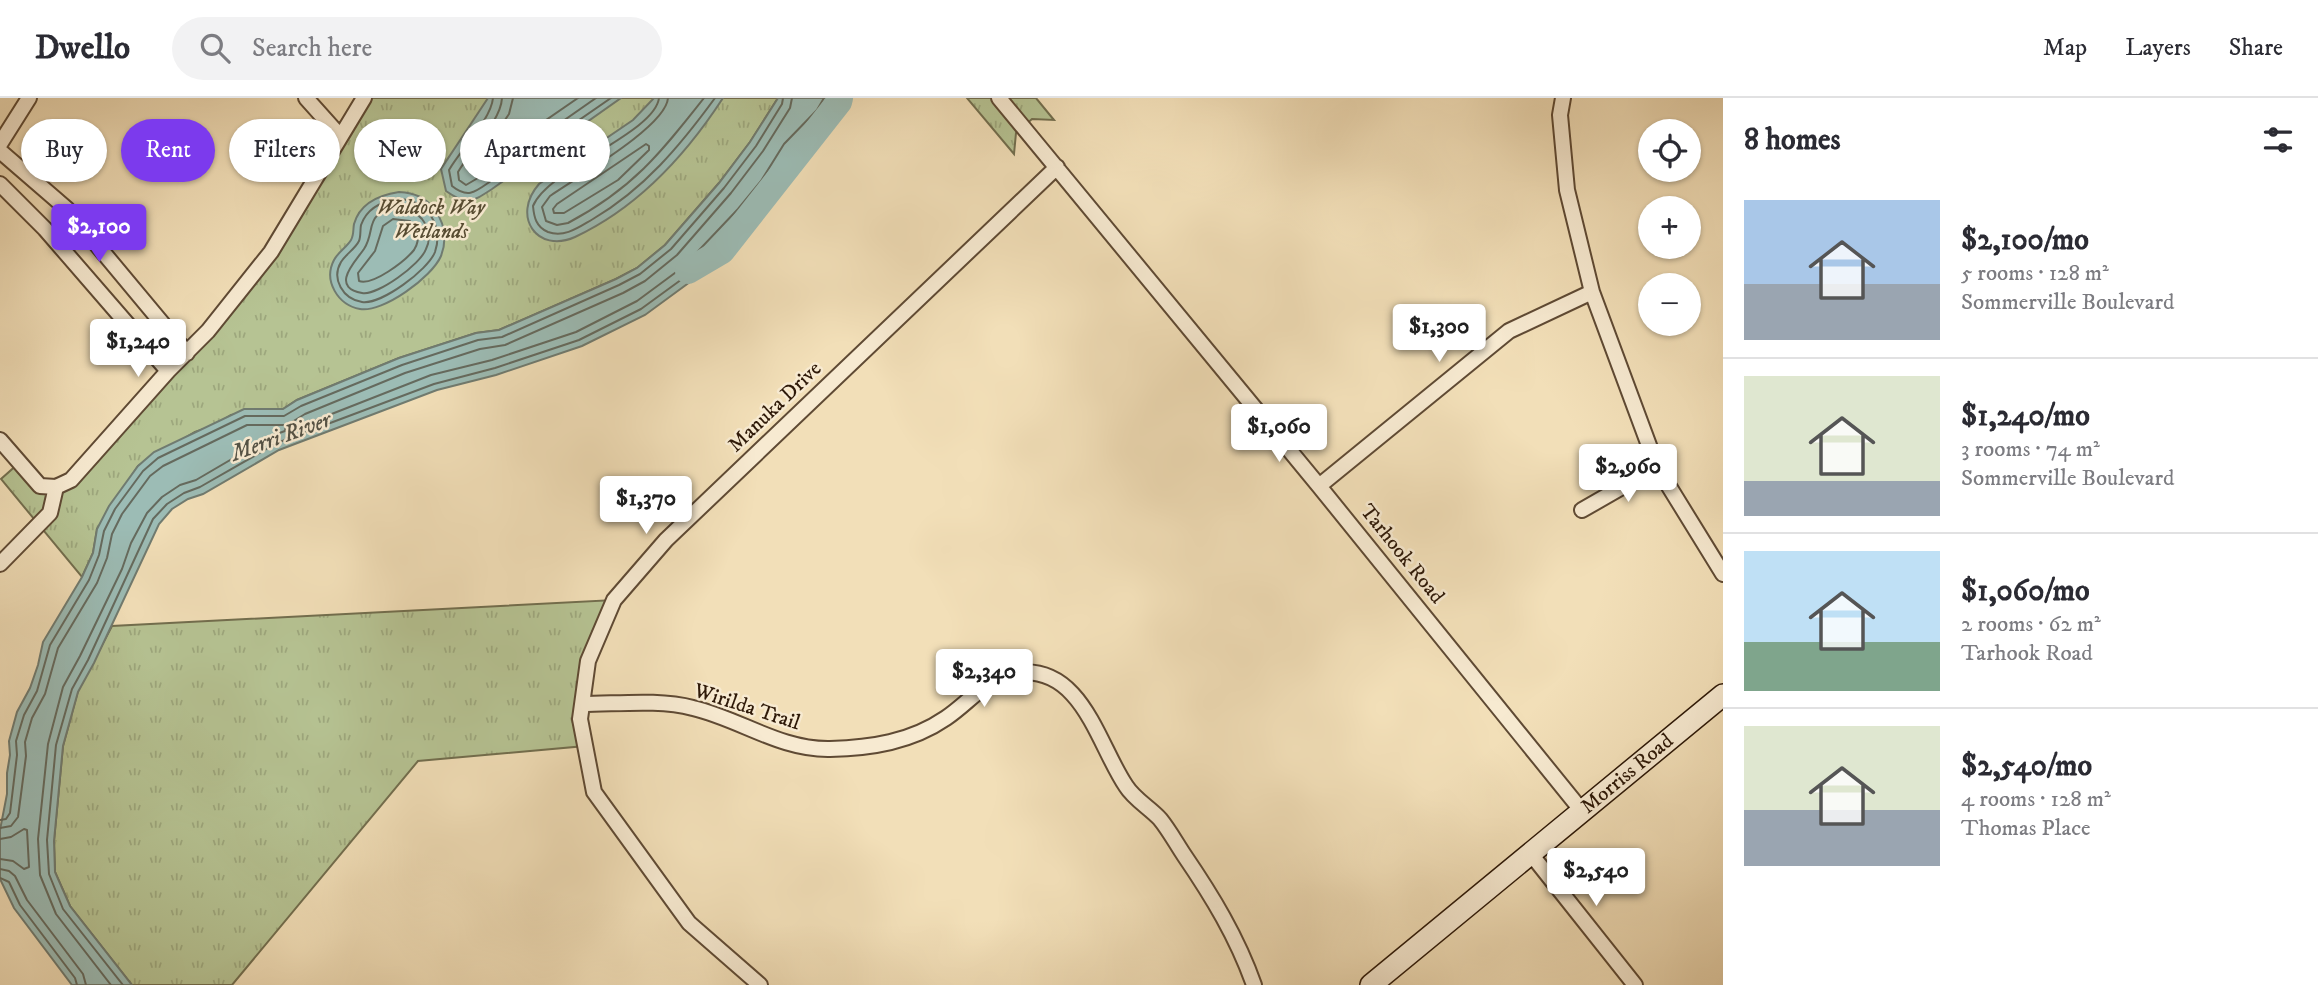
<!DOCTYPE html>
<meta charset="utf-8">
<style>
:root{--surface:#fff;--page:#f2f2f3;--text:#2b2b33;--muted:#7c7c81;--line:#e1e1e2;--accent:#7c3aed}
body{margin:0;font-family:"IM FELL DW Pica",serif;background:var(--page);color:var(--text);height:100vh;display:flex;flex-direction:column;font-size:26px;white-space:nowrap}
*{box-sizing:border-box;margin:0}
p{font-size:23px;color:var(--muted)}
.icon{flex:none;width:38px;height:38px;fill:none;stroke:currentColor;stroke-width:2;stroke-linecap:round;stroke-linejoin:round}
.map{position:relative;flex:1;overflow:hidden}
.sheet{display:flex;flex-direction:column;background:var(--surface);width:595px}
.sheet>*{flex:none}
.banner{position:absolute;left:21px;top:21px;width:665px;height:63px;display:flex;gap:14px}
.tools{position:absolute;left:1638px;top:21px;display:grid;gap:14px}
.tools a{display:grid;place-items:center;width:63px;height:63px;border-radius:50%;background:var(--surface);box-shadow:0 2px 5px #0004;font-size:35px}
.price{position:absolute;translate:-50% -60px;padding:0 16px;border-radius:7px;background:#fff;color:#222;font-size:23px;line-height:46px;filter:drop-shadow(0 2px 4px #0008)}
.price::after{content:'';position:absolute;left:50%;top:42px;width:21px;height:16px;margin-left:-10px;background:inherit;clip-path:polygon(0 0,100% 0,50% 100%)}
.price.active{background:var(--accent);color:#fff}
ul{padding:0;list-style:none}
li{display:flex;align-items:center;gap:21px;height:175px;padding:0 21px}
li+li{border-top:2px solid var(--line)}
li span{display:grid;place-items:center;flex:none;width:196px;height:140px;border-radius:0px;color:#555}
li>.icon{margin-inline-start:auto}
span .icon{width:84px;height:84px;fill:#fffc;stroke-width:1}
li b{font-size:30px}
h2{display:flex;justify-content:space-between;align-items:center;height:84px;padding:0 21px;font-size:30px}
.chip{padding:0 24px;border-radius:32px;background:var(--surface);box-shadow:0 2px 5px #0004;font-size:24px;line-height:63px}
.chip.active{background:var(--accent);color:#fff}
header{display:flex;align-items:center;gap:42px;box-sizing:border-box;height:98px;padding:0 35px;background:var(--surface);border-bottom:2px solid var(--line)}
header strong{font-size:33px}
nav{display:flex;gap:38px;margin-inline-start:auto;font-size:24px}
.search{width:490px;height:63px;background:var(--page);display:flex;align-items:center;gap:18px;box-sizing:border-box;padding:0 24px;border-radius:38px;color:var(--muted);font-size:26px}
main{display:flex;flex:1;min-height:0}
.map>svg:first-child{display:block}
.park{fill:url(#park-tufts);stroke:#726e4e;stroke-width:2}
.water{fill:#9cbcb5;stroke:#707b70;stroke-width:2}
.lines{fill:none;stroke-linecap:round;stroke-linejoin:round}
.shore{stroke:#656a5e;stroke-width:2}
.river{stroke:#9cbcb5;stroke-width:26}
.street-casing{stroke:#5f4a34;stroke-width:18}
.secondary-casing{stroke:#2e1908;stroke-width:24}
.street{stroke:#f7ead1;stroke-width:14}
.secondary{stroke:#f7ead1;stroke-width:21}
.labels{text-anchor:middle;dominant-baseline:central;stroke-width:5;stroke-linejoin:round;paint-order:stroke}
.park-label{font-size:21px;font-style:italic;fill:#574c32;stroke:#f7ead1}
.street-label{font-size:21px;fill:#2e1908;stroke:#f7ead1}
.water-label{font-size:23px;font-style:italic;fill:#545245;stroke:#f7ead1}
</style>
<header>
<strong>Dwello</strong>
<div class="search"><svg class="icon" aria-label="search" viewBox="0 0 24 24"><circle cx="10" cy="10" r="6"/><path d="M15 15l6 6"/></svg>Search here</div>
<nav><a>Map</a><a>Layers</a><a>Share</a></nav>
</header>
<main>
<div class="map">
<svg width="1723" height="887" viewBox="0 0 1723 887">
<defs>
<pattern id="park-tufts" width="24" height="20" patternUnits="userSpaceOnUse" patternTransform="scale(1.75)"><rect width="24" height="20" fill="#b6c393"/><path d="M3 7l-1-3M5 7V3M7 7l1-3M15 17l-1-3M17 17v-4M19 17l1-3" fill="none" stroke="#9da77d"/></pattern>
</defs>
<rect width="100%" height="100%" fill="#f2dfb8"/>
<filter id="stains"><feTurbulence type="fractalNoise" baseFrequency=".00286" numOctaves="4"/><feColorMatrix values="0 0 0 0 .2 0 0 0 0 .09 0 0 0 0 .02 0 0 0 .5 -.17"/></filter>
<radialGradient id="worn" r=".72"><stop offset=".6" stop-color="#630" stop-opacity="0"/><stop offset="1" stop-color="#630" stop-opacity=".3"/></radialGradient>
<!-- park -->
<path class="park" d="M 364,0 L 778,0 L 750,44 L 719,85 L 665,147 L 637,170 L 616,181 L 499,232 L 476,235 L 399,260 L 297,302 L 283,311 L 231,317 L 213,328 L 195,334 L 138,368 L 97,431 L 93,455 L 82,479 L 1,381 L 19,365 L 40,388 L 56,389 L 271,154 Z
M 967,0 L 1036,0 L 1054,22 L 1032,21 L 1016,35 L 1014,56 Z
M 614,502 L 588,563 L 585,648 L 418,663 L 232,887 L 132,887 L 70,808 L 55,774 L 54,743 L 63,648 L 78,593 L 112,528 Z"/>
<!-- water -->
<path class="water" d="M 488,0 L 621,0 L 492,91 C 472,104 467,108 446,93 L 441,71 Z
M 654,0 L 723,0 C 686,57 637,110 575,139 C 537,156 511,118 539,86 L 633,22 Z
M 778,0 L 843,0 L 830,21 L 797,55 L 774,92 L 750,121 L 694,181 L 645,217 L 582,248 L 496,277 L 437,292 L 279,352 L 203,396 L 188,401 L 172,411 L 159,426 L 94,565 L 78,594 L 63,648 L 54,743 L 55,774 L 70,808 L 132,887 L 72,887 L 14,810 L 0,781 L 0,732 L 7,696 L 7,675 L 10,657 L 9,643 L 17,614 L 30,590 L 38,567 L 43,544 L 82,479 L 93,455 L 97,431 L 109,408 L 138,368 L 154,354 L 244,311 L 283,311 L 297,302 L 399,260 L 476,235 L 499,232 L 616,181 L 637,170 L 665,147 L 719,85 L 750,44 Z
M 399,94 C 415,95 425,99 435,112 C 445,126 447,142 441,158 C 432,179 383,215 360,211 C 338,207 323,183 334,162 C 338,154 347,149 351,142 C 354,137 353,131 354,126 C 360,105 379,97 399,94 Z"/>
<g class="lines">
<!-- shore -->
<path class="shore" d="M 493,0 C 491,22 460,52 449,72 L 452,88 C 467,100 474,95 488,85 L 611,0
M 502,0 C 501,23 470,53 458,74 L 459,82 L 466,87 L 500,67 L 596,0
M 513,0 L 509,16 L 479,60 L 480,65 L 494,58 L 578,0
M 659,0 C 655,35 548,71 533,108 C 534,119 536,129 548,134 C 565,140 579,129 593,121 C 644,91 680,48 715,0
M 668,0 C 666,29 575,80 550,98 L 542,109 L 546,123 L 557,127 L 568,125 C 632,91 660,56 704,0
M 792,0 L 790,10 L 763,53 L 731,95 L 677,157 L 645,183 L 623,195 L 505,247 L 480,251 L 405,275 L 305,316 L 292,324 L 291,329 L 301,328 L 431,277 L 492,262 L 576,234 L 637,203 L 683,169 L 738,111 L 761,83 L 784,46 L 817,12 L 824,0
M 646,46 L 649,48 L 649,52 L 618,82 L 564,115 L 554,115 L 553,111 L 557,106 Z
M 399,101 C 413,102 422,106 431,118 C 438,129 439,142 435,154 C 428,172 381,207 362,204 C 343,201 331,181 341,164 C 346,156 355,151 359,143 C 361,138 360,132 361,127 C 367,110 383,103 399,101 Z
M 399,110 C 409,111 415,113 422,121 C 429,130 431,141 426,151 C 421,166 377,198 362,195 C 329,189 356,163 364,151 C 377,131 362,115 399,110 Z
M 393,121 L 410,123 L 418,135 C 418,141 418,146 414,152 C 405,163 373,188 359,183 L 358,175 L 375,153 L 383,128 Z
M 0,722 L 6,721 L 10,715 L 17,657 L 16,643 L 24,617 L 37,593 L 50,547 L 89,482 L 99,457 L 104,433 L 115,411 L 143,373 L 158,360 L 245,318 L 284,318 L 301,308 L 402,267 L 478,242 L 502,239 L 619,187 L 640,176 L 671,151 L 724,90 L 756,48 L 782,6 L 783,0
M 0,730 L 11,728 L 18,719 L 26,658 L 25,644 L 32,620 L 45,596 L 58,550 L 97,485 L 107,460 L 112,436 L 122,416 L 150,378 L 163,368 L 247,327 L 286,327 L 285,333 L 271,338 L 196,382 L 180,387 L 162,399 L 147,415 L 131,445 L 122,471 L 80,558 L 63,589 L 48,646 L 38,741 L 40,777 L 56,816 L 111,887
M 0,741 L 11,739 L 24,731 L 27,732 L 29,769 L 24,771 L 13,763 L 0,761
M 0,771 L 9,773 L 15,778 L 27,802 L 83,876 L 86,887
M 0,780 L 9,784 L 20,807 L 75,880 L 77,887
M 123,887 L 63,811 L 49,776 L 47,742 L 56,647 L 72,591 L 88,562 L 153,421 L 167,406 L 184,395 L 200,389 L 277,345 L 434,286 L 495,270 L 579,242 L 641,211 L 689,176 L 745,117 L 768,88 L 791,52 L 825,17 L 835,0"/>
<!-- river -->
<path class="river" d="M 688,173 L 722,153 L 839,4 L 840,0"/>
<defs>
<path id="street" d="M 306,0 L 340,38
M 999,0 L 1319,388 L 1582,713
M 1563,0 L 1560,17 L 1567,92 L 1592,194 L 1657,369 L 1723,476
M 0,46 L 29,0
M 0,53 L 67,111 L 187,255
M 0,86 L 45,131 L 168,273
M 0,342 L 40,388 L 56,389 L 71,382 L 168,273 L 208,233 L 271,154 L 364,0
M 1319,388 L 1509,233 L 1592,194
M 1582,412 L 1657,369
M 0,466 L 50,415 L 56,389
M 582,606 C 618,606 659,601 693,610 C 740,621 780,652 830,651 C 871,650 911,644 946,620 C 970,604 986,580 1016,575 C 1082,566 1098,647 1126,688 C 1134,701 1150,710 1160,721 C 1169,732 1176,745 1184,757 C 1212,798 1237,839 1254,887
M 1531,756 L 1635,887
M 760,887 L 689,825 L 594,694 L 580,621 L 588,563 L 614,502 L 666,442 L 1057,69"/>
<g id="secondary">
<path id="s1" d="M 1371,887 L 1723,597"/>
</g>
</defs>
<!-- street casing -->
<use href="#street" class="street-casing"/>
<!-- secondary casing -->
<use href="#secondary" class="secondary-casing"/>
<!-- street -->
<use href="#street" class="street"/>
<!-- secondary -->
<use href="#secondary" class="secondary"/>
</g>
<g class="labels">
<!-- park labels -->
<g class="park-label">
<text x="431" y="110">Waldock Way<tspan x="431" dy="24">Wetlands</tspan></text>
</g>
<!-- street labels -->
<g class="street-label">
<text transform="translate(775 309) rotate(-44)">Manuka Drive</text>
<text transform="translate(1402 456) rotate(51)">Tarhook Road</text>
<text transform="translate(747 609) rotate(18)">Wirilda Trail</text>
<text stroke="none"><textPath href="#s1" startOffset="332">Morriss Road</textPath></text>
</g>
<!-- water labels -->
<g class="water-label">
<text transform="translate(281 339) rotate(-20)">Merri River</text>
</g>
</g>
<rect width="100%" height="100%" filter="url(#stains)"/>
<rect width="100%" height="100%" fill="url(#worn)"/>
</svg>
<div class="tools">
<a><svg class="icon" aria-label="locate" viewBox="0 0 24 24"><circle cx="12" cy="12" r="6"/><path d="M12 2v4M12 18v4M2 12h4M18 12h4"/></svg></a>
<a>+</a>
<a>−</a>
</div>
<b class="price active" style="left:99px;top:166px">$2,100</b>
<b class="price" style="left:1439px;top:266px">$1,300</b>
<b class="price" style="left:138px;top:281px">$1,240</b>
<b class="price" style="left:1279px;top:366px">$1,060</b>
<b class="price" style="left:1628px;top:406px">$2,960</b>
<b class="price" style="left:646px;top:438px">$1,370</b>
<b class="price" style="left:984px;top:611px">$2,340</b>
<b class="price" style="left:1596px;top:810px">$2,540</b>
<div class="banner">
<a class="chip">Buy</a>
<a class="chip active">Rent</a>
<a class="chip">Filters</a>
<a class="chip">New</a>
<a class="chip">Apartment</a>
</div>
</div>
<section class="sheet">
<h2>8 homes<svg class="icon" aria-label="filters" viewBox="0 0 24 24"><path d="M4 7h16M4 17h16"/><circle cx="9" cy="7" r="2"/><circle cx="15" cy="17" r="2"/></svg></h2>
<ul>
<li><span style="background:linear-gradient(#a9c7e8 60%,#9aa5b1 0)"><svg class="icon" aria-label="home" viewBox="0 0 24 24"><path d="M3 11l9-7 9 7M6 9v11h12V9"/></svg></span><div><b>$2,100/mo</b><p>5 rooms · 128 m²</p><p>Sommerville Boulevard</p></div></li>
<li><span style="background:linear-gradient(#dfe7d0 75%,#9aa5b1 0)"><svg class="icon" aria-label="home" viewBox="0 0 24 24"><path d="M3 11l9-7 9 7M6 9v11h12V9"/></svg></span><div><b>$1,240/mo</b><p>3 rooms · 74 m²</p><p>Sommerville Boulevard</p></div></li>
<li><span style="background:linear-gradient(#bfe0f5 65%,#7fa58c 0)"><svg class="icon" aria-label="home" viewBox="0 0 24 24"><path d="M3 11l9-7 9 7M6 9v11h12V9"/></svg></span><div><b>$1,060/mo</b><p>2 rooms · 62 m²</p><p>Tarhook Road</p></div></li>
<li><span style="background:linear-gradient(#dfe7d0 60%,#9aa5b1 0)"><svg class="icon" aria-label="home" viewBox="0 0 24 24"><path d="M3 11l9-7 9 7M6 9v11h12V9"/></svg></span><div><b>$2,540/mo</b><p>4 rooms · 128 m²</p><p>Thomas Place</p></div></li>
</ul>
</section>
</main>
